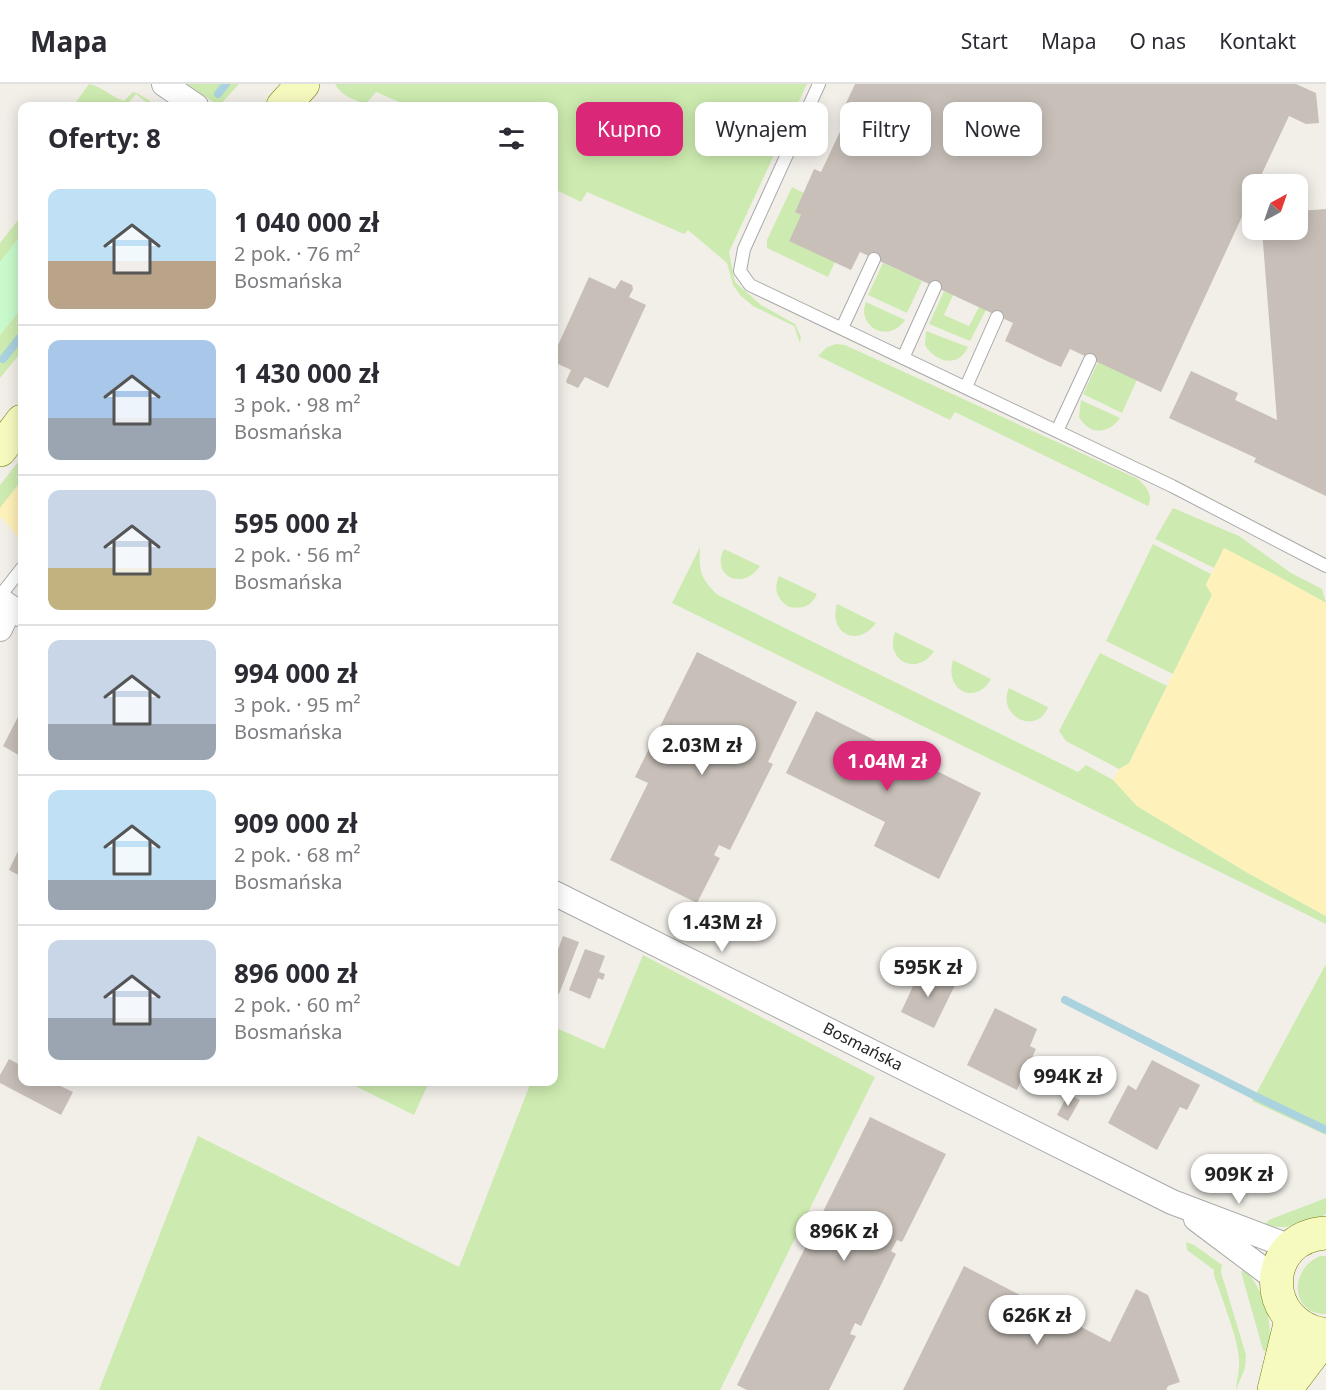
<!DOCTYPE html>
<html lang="pl">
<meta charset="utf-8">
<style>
:root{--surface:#fff;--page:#f7f7f7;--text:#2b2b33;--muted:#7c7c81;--line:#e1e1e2;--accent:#db2777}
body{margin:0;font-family:"Noto Sans",sans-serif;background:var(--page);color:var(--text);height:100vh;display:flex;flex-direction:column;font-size:22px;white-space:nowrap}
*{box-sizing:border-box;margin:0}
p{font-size:20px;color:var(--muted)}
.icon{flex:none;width:33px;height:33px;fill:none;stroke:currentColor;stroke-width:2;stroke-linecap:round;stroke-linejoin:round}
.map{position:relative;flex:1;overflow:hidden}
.panel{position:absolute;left:18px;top:18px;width:540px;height:984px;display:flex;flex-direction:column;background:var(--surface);border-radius:12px;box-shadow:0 3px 15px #0003}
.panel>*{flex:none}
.hud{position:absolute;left:576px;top:18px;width:570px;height:54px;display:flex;gap:12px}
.needle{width:39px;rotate:40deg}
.fabs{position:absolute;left:1242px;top:90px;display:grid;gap:12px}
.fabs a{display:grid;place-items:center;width:66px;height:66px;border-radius:12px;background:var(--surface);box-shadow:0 3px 15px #0003;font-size:30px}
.price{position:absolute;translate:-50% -51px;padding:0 14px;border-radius:21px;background:#fff;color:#222;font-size:20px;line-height:39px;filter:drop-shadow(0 2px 3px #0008)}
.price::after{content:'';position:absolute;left:50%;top:36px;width:18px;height:14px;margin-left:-9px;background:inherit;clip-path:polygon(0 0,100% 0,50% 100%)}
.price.selected{background:var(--accent);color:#fff}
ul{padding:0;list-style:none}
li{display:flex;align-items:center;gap:18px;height:150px;padding:0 30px}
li+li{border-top:2px solid var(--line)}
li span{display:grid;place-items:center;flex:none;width:168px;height:120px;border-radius:12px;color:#555}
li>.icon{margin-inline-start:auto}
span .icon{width:72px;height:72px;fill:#fffc;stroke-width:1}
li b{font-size:26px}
h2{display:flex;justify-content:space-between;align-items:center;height:72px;padding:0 30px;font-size:26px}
.chip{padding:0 21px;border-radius:12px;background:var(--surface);box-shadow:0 3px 15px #0003;font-size:21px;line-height:54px}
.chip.selected{background:var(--accent);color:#fff}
header{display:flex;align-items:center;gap:36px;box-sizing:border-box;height:84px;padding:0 30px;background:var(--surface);border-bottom:2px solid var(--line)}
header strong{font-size:28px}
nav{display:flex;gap:33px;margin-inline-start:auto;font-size:21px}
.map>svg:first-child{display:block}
.grass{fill:#cdebb0}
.sand{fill:#fff1ba}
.park{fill:#c8facc}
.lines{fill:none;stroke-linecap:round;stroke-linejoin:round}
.stream{stroke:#aad3df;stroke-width:8}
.building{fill:#c7bfb8}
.lane-casing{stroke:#a9a9a9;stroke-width:14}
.street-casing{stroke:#a9a9a9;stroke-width:26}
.secondary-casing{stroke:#707d05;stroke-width:34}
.lane{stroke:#fff;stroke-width:12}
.street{stroke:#fff;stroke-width:24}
.secondary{stroke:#f7fabf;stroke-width:33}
.labels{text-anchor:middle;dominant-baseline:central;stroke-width:6;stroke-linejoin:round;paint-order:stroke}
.street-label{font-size:16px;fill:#222;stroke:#fff}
</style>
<header>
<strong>Mapa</strong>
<nav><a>Start</a><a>Mapa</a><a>O nas</a><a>Kontakt</a></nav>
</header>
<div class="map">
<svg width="1326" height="1306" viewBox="0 0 1326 1306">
<rect width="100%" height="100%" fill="#f2efe9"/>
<!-- grass -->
<path class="grass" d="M 89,0 C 101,2 112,13 124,17 L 133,8 L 137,9 L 158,22 L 151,22 L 136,10 L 126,22 L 73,22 Z
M 186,0 L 239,0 L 219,22 Z
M 335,0 L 807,0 L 729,168 L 735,198 L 761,221 L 795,240 L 801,253 L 800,259 L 794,242 L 753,222 L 741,212 L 733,201 L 727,179 L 688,146 L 684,150 L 587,108 L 581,118 L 554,105 L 554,22 L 408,22 L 376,8 L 366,20 C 354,16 341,12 335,0 Z
M 792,103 L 804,109 L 795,128 L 801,131 L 789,157 L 835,178 L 828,193 L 767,164 L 767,156 Z
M 22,131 L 22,150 L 0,178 L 0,159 Z
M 883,179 L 922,197 L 907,229 L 868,211 Z
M 944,207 L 953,211 L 944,231 L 969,242 L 979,223 L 986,226 L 970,257 L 929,240 Z
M 866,218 L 905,236 C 888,261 856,242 866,218 Z
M 22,223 L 22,267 L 0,294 L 0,251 Z
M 926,247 L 968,263 C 958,285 935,278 925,261 Z
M 836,260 L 845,261 L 1138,395 C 1146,402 1154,412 1148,422 L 955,328 L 950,336 L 818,272 L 827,263 Z
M 1098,278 L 1137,296 L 1122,329 L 1083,310 Z
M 1081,316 L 1120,334 C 1108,351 1089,351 1079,333 Z
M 22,373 L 22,396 L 0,424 L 0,401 Z
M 1173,424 L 1239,452 L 1291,489 L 1322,505 L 1326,519 L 1224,464 L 1214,484 L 1155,455 Z
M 1153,460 L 1211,490 L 1206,501 L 1212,511 L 1173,590 L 1106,557 Z
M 700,463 C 699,487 700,494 718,511 L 1078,688 L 1086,681 L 1115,697 L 1137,722 L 1248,789 L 1326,832 L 1326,840 L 672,519 Z
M 724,465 L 760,482 C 743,508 710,492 724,465 Z
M 779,492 L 817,510 C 811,523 802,525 789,523 C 777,515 773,505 779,492 Z
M 837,520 L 876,539 C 858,564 828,550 837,520 Z
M 895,548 L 934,567 C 918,593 884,577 895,548 Z
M 1100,569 L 1167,602 L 1129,680 L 1119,685 L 1066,657 L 1059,647 Z
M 953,576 L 991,595 C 976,622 944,607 953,576 Z
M 1009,604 L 1048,623 C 1038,652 996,633 1009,604 Z
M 643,871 L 875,993 L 720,1306 L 99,1306 L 198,1052 L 459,1183 L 531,998 L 554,998 L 554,943 L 604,965 Z
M 1326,880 L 1326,1051 L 1252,1017 Z
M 347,998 L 429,998 L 414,1031 Z
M 1326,1114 L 1326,1130 C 1307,1141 1287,1146 1264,1141 L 1269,1136 Z
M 1186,1158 L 1194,1161 L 1222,1181 L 1221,1188 L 1246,1271 L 1245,1284 L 1236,1306 C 1236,1298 1240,1286 1239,1275 C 1237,1253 1227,1229 1220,1208 C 1218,1200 1213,1194 1214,1186 L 1187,1166 Z
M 1320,1172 L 1326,1172 L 1326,1230 C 1291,1230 1288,1186 1320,1172 Z
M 1244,1184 C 1265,1208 1273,1237 1269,1269 L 1263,1266 L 1241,1188 Z"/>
<!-- sand -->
<path class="sand" d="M 22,396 L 22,458 L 0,432 L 0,424 Z
M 1224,464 L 1276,491 L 1326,519 L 1326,832 L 1248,789 L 1137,722 L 1113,696 L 1119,685 L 1129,679 L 1212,511 L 1206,501 Z"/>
<!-- park -->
<path class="park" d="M 22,150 L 22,223 L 0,251 L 0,178 Z"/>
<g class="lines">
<!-- stream -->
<path class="stream" d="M 218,10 L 226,0
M 3,275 L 22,251
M 1065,916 L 1255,1012 L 1326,1046"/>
</g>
<!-- building -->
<path class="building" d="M 855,0 L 1296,0 L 1316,9 L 1319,39 L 1306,40 L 1289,32 L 1257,100 L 1252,100 L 1252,111 L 1161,308 L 1070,265 L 1061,283 L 1049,278 L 1005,257 L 1013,239 L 860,168 L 851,186 L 789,157 L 801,131 L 795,128 L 814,85 L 821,88 L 846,35 L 840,32 Z
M 1326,125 L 1326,412 L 1254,378 L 1256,374 L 1169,334 L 1191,287 L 1238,309 L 1235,316 L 1277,336 L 1262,146 L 1298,146 L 1298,127 Z
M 589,193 L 615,205 L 621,196 L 632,201 L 633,205 L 629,213 L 646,221 L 608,304 L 585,293 L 578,304 L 567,299 L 566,297 L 571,286 L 554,278 L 554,270 Z
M 697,568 L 797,618 L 768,678 L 773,680 L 730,766 L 719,761 L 714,771 L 720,774 L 697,819 L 610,776 L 648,699 L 635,693 Z
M 816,627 L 981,709 L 939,795 L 874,762 L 885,738 L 786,689 Z
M 20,629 L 22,630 L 22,673 L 3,662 Z
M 18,767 L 22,770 L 22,793 L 9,786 Z
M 563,852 L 579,858 L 559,910 L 554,908 L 554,876 Z
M 585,865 L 605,872 L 599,888 L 605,890 L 603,896 L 598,894 L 590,915 L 569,906 Z
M 921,885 L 955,901 L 934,944 L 901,928 Z
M 995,924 L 1037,945 L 1030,962 L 1036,965 L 1017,1006 L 967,981 Z
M 9,975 L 22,982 L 22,998 L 52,998 L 73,1008 L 61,1031 L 0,999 L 0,991 Z
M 1152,976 L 1200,1001 L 1187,1026 L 1180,1023 L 1157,1066 L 1108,1039 L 1128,1001 L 1136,1006 Z
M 1068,1010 L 1080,1016 L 1068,1037 L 1057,1031 Z
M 870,1033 L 946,1070 L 902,1158 L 897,1156 L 891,1167 L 896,1170 L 861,1242 L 855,1239 L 850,1250 L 856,1252 L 829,1306 L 747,1306 L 737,1301 Z
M 964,1182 L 1110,1258 L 1136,1205 L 1148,1211 L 1180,1298 L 1168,1302 L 1166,1306 L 903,1306 Z"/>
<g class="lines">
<defs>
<path id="lane" d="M 819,0 L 744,165 L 740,187 L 750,201 L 1172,402 L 1326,482
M 842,244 L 874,175
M 903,274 L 935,203
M 966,303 L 997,233
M 1057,347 L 1090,276
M 0,512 L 22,484"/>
<path id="street" d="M 164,0 L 196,22
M 0,516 L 22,531
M 0,545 L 10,524
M 554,809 L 1172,1118 L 1291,1163
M 1196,1135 L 1276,1195"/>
<path id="secondary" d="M 283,22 L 303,0
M 0,366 L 22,337
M 1326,1149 C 1260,1153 1260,1242 1326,1251
M 1274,1306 L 1291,1236
M 1285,1306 L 1326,1252"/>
</defs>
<!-- lane casing -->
<use href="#lane" class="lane-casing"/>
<!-- street casing -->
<use href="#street" class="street-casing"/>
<!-- secondary casing -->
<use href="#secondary" class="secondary-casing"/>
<!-- lane -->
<use href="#lane" class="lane"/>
<!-- street -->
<use href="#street" class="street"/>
<!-- secondary -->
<use href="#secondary" class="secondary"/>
</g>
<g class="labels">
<!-- street labels -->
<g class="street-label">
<text transform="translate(863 962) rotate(27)">Bosmańska</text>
</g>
</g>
</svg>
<div class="fabs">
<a><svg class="needle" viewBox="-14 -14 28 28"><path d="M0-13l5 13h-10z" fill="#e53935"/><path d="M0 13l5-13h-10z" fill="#7c7c81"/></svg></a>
</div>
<b class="price" style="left:702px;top:692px">2.03M zł</b>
<b class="price selected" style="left:887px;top:708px">1.04M zł</b>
<b class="price" style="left:722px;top:869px">1.43M zł</b>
<b class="price" style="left:928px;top:914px">595K zł</b>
<b class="price" style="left:1068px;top:1023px">994K zł</b>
<b class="price" style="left:1239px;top:1121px">909K zł</b>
<b class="price" style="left:844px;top:1178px">896K zł</b>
<b class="price" style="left:1037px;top:1262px">626K zł</b>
<div class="hud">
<a class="chip selected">Kupno</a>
<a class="chip">Wynajem</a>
<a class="chip">Filtry</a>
<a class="chip">Nowe</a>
</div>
<section class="panel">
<h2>Oferty: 8<svg class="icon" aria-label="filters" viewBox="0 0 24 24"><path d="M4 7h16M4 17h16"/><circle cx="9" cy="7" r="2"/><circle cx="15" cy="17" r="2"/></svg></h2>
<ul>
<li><span style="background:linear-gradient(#bfe0f5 60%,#b9a48a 0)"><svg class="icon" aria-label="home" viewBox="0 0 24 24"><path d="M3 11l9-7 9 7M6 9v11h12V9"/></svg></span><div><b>1 040 000 zł</b><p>2 pok. · 76 m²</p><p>Bosmańska</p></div></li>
<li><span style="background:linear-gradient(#a9c7e8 65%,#9aa5b1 0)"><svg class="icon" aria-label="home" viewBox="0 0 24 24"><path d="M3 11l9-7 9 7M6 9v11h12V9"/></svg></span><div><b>1 430 000 zł</b><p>3 pok. · 98 m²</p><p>Bosmańska</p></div></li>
<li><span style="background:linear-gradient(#c9d6e8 65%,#c2b280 0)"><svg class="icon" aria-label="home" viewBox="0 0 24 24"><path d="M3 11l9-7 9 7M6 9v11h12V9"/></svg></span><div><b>595 000 zł</b><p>2 pok. · 56 m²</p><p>Bosmańska</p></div></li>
<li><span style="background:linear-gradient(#c9d6e8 70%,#9aa5b1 0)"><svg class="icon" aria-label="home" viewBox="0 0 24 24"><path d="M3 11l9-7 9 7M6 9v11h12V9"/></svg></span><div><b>994 000 zł</b><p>3 pok. · 95 m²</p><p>Bosmańska</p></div></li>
<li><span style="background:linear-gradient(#bfe0f5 75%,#9aa5b1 0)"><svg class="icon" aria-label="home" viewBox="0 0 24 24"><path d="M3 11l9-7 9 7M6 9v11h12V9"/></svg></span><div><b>909 000 zł</b><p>2 pok. · 68 m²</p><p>Bosmańska</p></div></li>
<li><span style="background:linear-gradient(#c9d6e8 65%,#9aa5b1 0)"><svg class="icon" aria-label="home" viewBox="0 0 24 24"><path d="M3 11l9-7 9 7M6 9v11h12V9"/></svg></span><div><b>896 000 zł</b><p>2 pok. · 60 m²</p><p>Bosmańska</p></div></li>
</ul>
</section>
</div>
